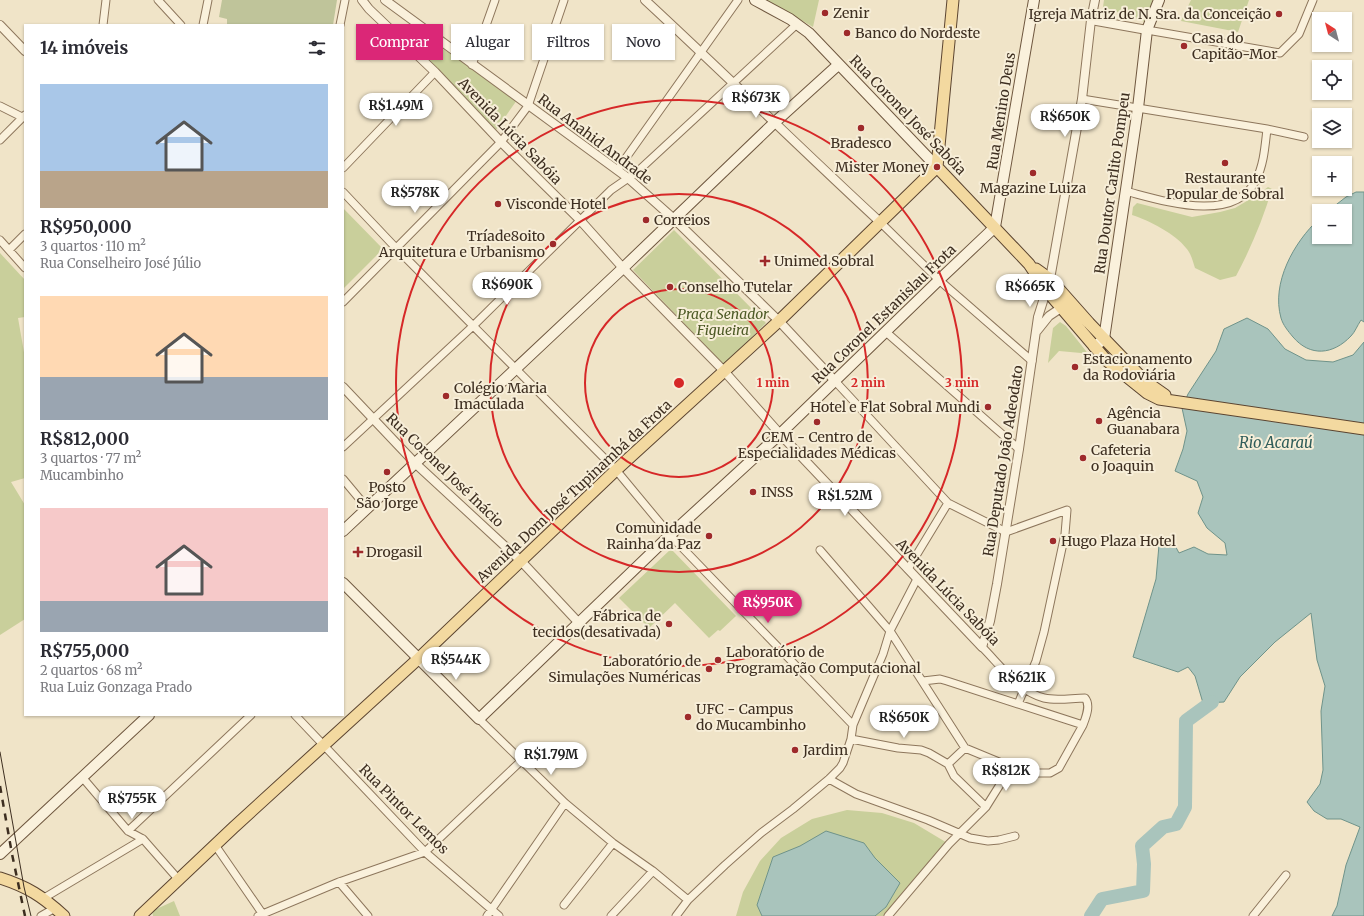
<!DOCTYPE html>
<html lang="pt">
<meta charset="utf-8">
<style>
:root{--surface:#fff;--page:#f7f7f7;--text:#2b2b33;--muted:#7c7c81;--accent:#db2777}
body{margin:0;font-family:Merriweather,serif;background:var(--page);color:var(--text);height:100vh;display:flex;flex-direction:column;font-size:15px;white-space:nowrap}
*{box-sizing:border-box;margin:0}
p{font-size:13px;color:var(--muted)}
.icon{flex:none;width:22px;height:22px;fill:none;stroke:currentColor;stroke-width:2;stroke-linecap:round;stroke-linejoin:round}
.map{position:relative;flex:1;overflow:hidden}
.details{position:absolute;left:24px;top:24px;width:320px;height:692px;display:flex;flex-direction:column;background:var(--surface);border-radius:0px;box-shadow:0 1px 3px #0004}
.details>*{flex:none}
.hud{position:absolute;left:356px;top:24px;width:380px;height:36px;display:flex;gap:8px}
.needle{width:26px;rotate:324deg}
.buttons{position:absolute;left:1312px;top:12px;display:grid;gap:8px}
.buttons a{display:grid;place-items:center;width:40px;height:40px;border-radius:0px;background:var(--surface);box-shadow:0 1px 3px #0004;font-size:20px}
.price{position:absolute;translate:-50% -34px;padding:0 9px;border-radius:14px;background:#fff;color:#222;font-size:13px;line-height:26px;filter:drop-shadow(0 1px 2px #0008)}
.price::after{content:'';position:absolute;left:50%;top:24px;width:12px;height:9px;margin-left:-6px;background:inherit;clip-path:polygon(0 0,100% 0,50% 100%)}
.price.selected{background:var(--accent);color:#fff}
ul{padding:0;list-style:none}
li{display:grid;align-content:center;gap:8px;height:212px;padding:0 16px}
li span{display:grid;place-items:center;height:124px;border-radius:0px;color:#555}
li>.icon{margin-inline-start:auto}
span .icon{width:72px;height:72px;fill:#fffc;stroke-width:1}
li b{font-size:17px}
h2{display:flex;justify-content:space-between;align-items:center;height:48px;padding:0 16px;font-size:17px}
.chip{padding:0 14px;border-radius:0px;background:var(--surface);box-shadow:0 1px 3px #0004;font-size:14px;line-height:36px}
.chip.selected{background:var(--accent);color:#fff}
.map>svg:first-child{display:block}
.green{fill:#c9cf9b}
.cemetery{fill:#bfc49a}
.water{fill:#a9c4bc;stroke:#6f938a}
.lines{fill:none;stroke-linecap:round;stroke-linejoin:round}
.river{stroke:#a9c4bc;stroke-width:14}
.minor-casing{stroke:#8d765c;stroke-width:9}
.tertiary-casing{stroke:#8d765c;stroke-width:10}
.secondary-casing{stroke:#6f573f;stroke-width:12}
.primary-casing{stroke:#5b4430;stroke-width:13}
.minor{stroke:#faf1dc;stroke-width:7}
.tertiary{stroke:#faf1dc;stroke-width:8}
.secondary{stroke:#faf1dc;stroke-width:10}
.primary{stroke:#f3d9a0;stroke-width:11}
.tram{stroke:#3d2e20;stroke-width:1}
.rail{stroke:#3d2e20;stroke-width:2.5;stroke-dasharray:7 7;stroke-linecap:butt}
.ring{fill:none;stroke:#d62828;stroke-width:2}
.poi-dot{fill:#9e2a2b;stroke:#f7eed8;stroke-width:1.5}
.labels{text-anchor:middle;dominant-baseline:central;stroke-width:4;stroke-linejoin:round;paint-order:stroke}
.poi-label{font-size:14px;fill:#3d2e20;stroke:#f7eed8;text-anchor:start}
.street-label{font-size:14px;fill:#3d2e20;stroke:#f7eed8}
.park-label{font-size:14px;font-style:italic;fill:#4d5a26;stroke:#f7eed8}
.water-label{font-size:15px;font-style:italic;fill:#2f5d5a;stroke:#f7eed8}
.centre{fill:#d62828;stroke:#f7eed8;stroke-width:2}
.ring-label{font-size:12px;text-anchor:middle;font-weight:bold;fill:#d62828;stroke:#f7eed8;stroke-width:4;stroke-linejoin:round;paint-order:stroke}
</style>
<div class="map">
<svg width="1364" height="916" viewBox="0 0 1364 916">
<rect width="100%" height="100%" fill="#f0e4c8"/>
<!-- green -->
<path class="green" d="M 767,0 L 819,0 L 813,27 Z
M 1104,0 L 1153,0 L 1145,22 L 1103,7 Z
M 1191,0 L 1249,0 L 1238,32 L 1181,21 Z
M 407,24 L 517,100 L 496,130 L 399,30 Z
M 1268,187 L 1272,189 C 1263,219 1251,248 1236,276 L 1220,280 L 1195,268 C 1193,262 1191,253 1186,248 C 1176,234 1148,220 1132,215 L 1133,207 L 1137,203 L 1192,217 L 1220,212 L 1235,208 L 1257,195 Z
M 343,208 L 383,249 L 343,289 Z
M 674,230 L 766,323 L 724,365 L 633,270 Z
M 0,253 L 25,280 L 25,317 L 18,318 L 25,358 L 25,478 L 11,482 L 25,505 L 25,619 L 0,635 Z
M 1060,322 L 1066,326 L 1094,361 L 1081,353 L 1059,351 L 1048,363 L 1053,328 Z
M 671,549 L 736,616 L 720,631 L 718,630 L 709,638 L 675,603 L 649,628 L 619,598 Z
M 847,810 L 882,813 L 914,823 L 949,844 L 888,916 L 736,916 L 743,892 L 760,861 L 781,838 L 812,819 Z
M 174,901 L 180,916 L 153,916 L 152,911 Z"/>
<!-- cemetery -->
<path class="cemetery" d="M 222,0 L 337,0 L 333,25 L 227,25 L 227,19 L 219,17 Z"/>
<!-- water -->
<path class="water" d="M 1356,192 L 1364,192 L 1364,322 L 1361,320 C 1357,326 1355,332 1351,336 C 1333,355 1310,357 1293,337 C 1288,331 1283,325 1281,318 C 1271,283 1294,242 1319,219 L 1319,237 L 1345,237 L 1345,211 L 1328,211 L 1346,197 Z
M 1247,318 L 1268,329 L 1285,349 L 1306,360 L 1333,362 L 1353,355 L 1364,342 L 1364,916 L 1332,916 L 1337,906 L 1346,865 L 1360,827 L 1341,819 L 1327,819 L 1314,811 L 1307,802 L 1320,784 L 1323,770 L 1321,711 L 1325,686 L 1317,660 L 1311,613 L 1275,642 L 1240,677 L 1224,702 L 1203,703 L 1195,676 L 1188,667 L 1178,672 L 1133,657 L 1156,579 L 1159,545 L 1171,538 L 1179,553 L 1194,547 L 1208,554 L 1227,555 L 1225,543 L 1207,528 L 1198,513 L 1203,497 L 1197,481 L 1175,471 L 1183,449 L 1187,431 L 1182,408 L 1188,394 L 1216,351 L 1224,329 Z
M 826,831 L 864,843 L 875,858 L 900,883 L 886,907 L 875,916 L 762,916 L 757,905 L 773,857 L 800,846 Z"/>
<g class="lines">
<!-- river -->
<path class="river" d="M 1091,916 L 1102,899 L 1143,891 L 1144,864 L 1142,846 L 1163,827 L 1176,824 L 1185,807 L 1186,721 L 1212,702"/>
<defs>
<path id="minor" d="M 158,0 L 181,25
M 103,25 L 106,0
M 203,25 L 208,0
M 340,25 L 345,0
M 1147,30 L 1280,53 L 1299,34 L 1313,0
M 472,65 L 495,0
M 1082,99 L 1267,129 L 1304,137
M 0,106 L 22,117
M 0,140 L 25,115
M 343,168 L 435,72
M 618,169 L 738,0
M 1125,191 C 1161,200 1234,225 1256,180 C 1264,164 1265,146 1267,129
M 343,192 L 395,247 L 616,470 L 670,535 L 853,725
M 880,222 L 939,280 L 1032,361
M 0,240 L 25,268
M 9,250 L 25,234
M 343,302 L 501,142 L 528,106 L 564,0
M 886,332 L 1019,449
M 835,381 L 948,503 L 1006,532 L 1067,510 L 1065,534 L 1044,632 L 1036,661 L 1018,704
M 343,447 L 473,326 L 611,190 L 637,172 L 797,24
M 343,479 L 368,509
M 820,550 L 890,631 L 965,748 L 1011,767 L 1038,773 L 1050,773 L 1059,768 L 1083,725
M 908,569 L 948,503
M 923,681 L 940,679 L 947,681 L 1083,725 C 1086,717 1091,705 1085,698 C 1072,698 1057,701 1044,698 C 1019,692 1000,665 982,647
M 295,715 L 425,852 L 499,916
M 479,719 L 565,803 L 613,843 L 653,871 L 688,900
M 851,739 L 898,748 L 921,750 L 929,753 L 948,764 L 954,776 L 986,807
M 948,764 L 965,748
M 82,777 L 128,831 L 143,839 L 179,880
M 829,779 L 856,794 L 928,820 L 970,838 L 988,841 L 999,840 L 1015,836
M 128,831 L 251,715
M 215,845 L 264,916
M 339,882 L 368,916
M 44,898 L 143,839
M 564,905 L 613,843
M 41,916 L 55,908
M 258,916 L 339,882 L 425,852 L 521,761
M 487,916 L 565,803
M 611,916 L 653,871
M 676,916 L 688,900 L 725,865 L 761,833 L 793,809 L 829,779 L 840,768 L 843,763 L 851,739 L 853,725 L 883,654 L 890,631 L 917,579
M 888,916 L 949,844 L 986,807 L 1011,767
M 1253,916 L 1286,875"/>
<path id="tertiary" d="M 362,0 L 369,9 L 435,72 L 501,142 L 580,220 L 623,268 L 724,371 L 780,434 L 982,647 L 990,621 L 997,584 L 1019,449 L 1038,317 L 1050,279 L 1082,99 L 1091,20 L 1095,0
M 385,0 L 628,178 L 674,219 L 779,321 L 835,381
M 645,0 C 724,73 801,149 880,222
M 1091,20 L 1147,30
M 0,25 L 25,51
M 1037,331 L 1049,316 L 1061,308
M 343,387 L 416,464 L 521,561 L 578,622"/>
<path id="secondary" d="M 755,0 L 790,19 L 809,33 L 937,167
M 1094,347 L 1104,339 L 1138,108 L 1147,30 L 1159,0
M 343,531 L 623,268 L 774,123 L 838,65
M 343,583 L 479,719 L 670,535 L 780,434 L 939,280 L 995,227 L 1034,0
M 0,854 L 149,715"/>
<path id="primary" d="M 937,167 L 1029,264 L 1047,291 L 1106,360 L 1147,393 L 1159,399 L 1364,429
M 1036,269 L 1050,279 L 1089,323 L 1145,381 L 1165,395
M 0,878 C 28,887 42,896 64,916
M 140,916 L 233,828 L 418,659 L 616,470 L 779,321 L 937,167 L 953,0"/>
</defs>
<!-- minor casing -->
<use href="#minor" class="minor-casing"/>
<!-- tertiary casing -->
<use href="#tertiary" class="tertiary-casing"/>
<!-- secondary casing -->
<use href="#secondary" class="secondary-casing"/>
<!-- primary casing -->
<use href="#primary" class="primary-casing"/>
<!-- minor -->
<use href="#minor" class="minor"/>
<!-- tertiary -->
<use href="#tertiary" class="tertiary"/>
<!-- secondary -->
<use href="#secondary" class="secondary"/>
<!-- primary -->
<use href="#primary" class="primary"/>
<!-- tram -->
<path class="tram" d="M 0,752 L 24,887 L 31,916"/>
<!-- rail -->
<path class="rail" d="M 0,786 L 12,854 L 25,916"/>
</g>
<!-- distance rings -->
<g class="ring">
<circle cx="679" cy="383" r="94"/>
<circle cx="679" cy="383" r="189"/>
<circle cx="679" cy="383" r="283"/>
</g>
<!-- markers -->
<g class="poi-dot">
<circle cx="825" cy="13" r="4"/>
<circle cx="1279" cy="14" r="4"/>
<circle cx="847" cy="33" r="4"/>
<circle cx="1184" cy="46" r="4"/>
<circle cx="861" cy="128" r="4"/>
<circle cx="1225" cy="163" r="4"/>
<circle cx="937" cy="167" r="4"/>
<circle cx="1033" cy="173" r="4"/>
<circle cx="498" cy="204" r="4"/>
<circle cx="646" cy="220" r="4"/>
<circle cx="553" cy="244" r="4"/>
<path d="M763 255h4v4h4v4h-4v4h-4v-4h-4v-4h4z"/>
<circle cx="670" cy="287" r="4"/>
<circle cx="1075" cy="367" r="4"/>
<circle cx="446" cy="396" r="4"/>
<circle cx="988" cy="407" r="4"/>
<circle cx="1099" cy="421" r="4"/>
<circle cx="817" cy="422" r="4"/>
<circle cx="1083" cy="458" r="4"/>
<circle cx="387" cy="472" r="4"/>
<circle cx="753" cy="492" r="4"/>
<circle cx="709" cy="536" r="4"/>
<circle cx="1053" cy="541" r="4"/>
<path d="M356 546h4v4h4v4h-4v4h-4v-4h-4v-4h4z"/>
<circle cx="669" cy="624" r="4"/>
<circle cx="718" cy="660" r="4"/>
<circle cx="709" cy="669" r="4"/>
<circle cx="688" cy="717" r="4"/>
<circle cx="795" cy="750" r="4"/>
</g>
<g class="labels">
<!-- poi labels -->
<g class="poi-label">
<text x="833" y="13">Zenir</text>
<text x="1271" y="14" text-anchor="end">Igreja Matriz de N. Sra. da Conceição</text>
<text x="855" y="33">Banco do Nordeste</text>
<text x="1192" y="38">Casa do<tspan x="1192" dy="16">Capitão-Mor</tspan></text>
<text x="861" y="143" text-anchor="middle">Bradesco</text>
<text x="929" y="167" text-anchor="end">Mister Money</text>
<text x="1225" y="178" text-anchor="middle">Restaurante<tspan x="1225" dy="16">Popular de Sobral</tspan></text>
<text x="1033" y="188" text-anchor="middle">Magazine Luiza</text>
<text x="506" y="204">Visconde Hotel</text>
<text x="654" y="220">Correios</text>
<text x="545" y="236" text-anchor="end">Tríade8oito<tspan x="545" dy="16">Arquitetura e Urbanismo</tspan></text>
<text x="774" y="261">Unimed Sobral</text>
<text x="678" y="287">Conselho Tutelar</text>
<text x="1083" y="359">Estacionamento<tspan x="1083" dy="16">da Rodoviária</tspan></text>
<text x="454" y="388">Colégio Maria<tspan x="454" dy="16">Imaculada</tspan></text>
<text x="980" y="407" text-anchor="end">Hotel e Flat Sobral Mundi</text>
<text x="1107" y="413">Agência<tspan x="1107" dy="16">Guanabara</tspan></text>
<text x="817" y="437" text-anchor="middle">CEM - Centro de<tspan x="817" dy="16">Especialidades Médicas</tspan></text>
<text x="1091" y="450">Cafeteria<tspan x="1091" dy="16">o Joaquin</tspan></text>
<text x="387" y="487" text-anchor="middle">Posto<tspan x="387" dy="16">São Jorge</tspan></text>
<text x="761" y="492">INSS</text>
<text x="701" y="528" text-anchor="end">Comunidade<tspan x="701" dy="16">Rainha da Paz</tspan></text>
<text x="1061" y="541">Hugo Plaza Hotel</text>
<text x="366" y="552">Drogasil</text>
<text x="661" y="616" text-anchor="end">Fábrica de<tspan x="661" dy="16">tecidos(desativada)</tspan></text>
<text x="726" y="652">Laboratório de<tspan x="726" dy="16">Programação Computacional</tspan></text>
<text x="701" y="661" text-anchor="end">Laboratório de<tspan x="701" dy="16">Simulações Numéricas</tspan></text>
<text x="696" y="709">UFC - Campus<tspan x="696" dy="16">do Mucambinho</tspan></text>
<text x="803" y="750">Jardim</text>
</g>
<!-- street labels -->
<g class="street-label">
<text transform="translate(1001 111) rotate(-81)">Rua Menino Deus</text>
<text transform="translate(908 115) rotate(46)">Rua Coronel José Sabóia</text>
<text transform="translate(510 131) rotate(46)">Avenida Lúcia Sabóia</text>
<text transform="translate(595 139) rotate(37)">Rua Anahid Andrade</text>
<text transform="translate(1112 183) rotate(-82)">Rua Doutor Carlito Pompeu</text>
<text transform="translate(884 314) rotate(-44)">Rua Coronel Estanislau Frota</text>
<text transform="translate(1003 461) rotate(-81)">Rua Deputado João Adeodato</text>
<text transform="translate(445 470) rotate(44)">Rua Coronel José Inácio</text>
<text transform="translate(574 491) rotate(-43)">Avenida Dom José Tupinambá da Frota</text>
<text transform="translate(948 592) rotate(46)">Avenida Lúcia Sabóia</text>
<text transform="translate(404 809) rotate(45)">Rua Pintor Lemos</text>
</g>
<!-- park labels -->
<g class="park-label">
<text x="723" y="314">Praça Senador<tspan x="723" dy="16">Figueira</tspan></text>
</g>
<!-- water labels -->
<g class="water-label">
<text x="1276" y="442">Rio Acaraú</text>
</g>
</g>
<circle cx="679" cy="383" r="6" class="centre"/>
<g class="ring-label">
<text x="773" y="387">1 min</text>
<text x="868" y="387">2 min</text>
<text x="962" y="387">3 min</text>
</g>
</svg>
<div class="buttons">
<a><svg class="needle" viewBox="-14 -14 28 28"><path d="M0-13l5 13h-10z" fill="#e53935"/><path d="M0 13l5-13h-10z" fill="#7c7c81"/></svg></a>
<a><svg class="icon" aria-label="locate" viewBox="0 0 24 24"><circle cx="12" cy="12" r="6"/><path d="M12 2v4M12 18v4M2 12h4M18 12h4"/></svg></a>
<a><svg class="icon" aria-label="layers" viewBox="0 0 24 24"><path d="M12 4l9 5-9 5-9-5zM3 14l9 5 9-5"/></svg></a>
<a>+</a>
<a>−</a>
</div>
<b class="price" style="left:756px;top:119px">R$673K</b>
<b class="price" style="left:396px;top:127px">R$1.49M</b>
<b class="price" style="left:1065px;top:138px">R$650K</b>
<b class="price" style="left:415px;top:214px">R$578K</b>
<b class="price" style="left:507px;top:306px">R$690K</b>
<b class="price" style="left:1030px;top:308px">R$665K</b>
<b class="price" style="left:845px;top:517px">R$1.52M</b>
<b class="price selected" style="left:768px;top:624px">R$950K</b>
<b class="price" style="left:456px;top:681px">R$544K</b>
<b class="price" style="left:1022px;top:699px">R$621K</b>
<b class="price" style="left:904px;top:739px">R$650K</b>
<b class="price" style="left:551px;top:776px">R$1.79M</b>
<b class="price" style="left:1006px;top:792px">R$812K</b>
<b class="price" style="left:132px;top:820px">R$755K</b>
<div class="hud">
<a class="chip selected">Comprar</a>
<a class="chip">Alugar</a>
<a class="chip">Filtros</a>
<a class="chip">Novo</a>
</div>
<section class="details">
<h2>14 imóveis<svg class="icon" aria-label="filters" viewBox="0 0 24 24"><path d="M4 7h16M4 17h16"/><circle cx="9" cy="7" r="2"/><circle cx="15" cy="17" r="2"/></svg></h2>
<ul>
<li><span style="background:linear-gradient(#a9c7e8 70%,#b9a48a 0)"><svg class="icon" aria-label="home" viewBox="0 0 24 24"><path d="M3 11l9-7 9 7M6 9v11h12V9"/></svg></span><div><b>R$950,000</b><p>3 quartos · 110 m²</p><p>Rua Conselheiro José Júlio</p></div></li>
<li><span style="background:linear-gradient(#ffd9b3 65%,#9aa5b1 0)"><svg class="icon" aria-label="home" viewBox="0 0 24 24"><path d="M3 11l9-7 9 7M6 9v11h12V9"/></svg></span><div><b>R$812,000</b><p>3 quartos · 77 m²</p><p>Mucambinho</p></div></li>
<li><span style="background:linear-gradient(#f6c9c9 75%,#9aa5b1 0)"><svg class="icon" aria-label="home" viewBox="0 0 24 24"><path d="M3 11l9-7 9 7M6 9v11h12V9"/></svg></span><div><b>R$755,000</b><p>2 quartos · 68 m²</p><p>Rua Luiz Gonzaga Prado</p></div></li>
</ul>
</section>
</div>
